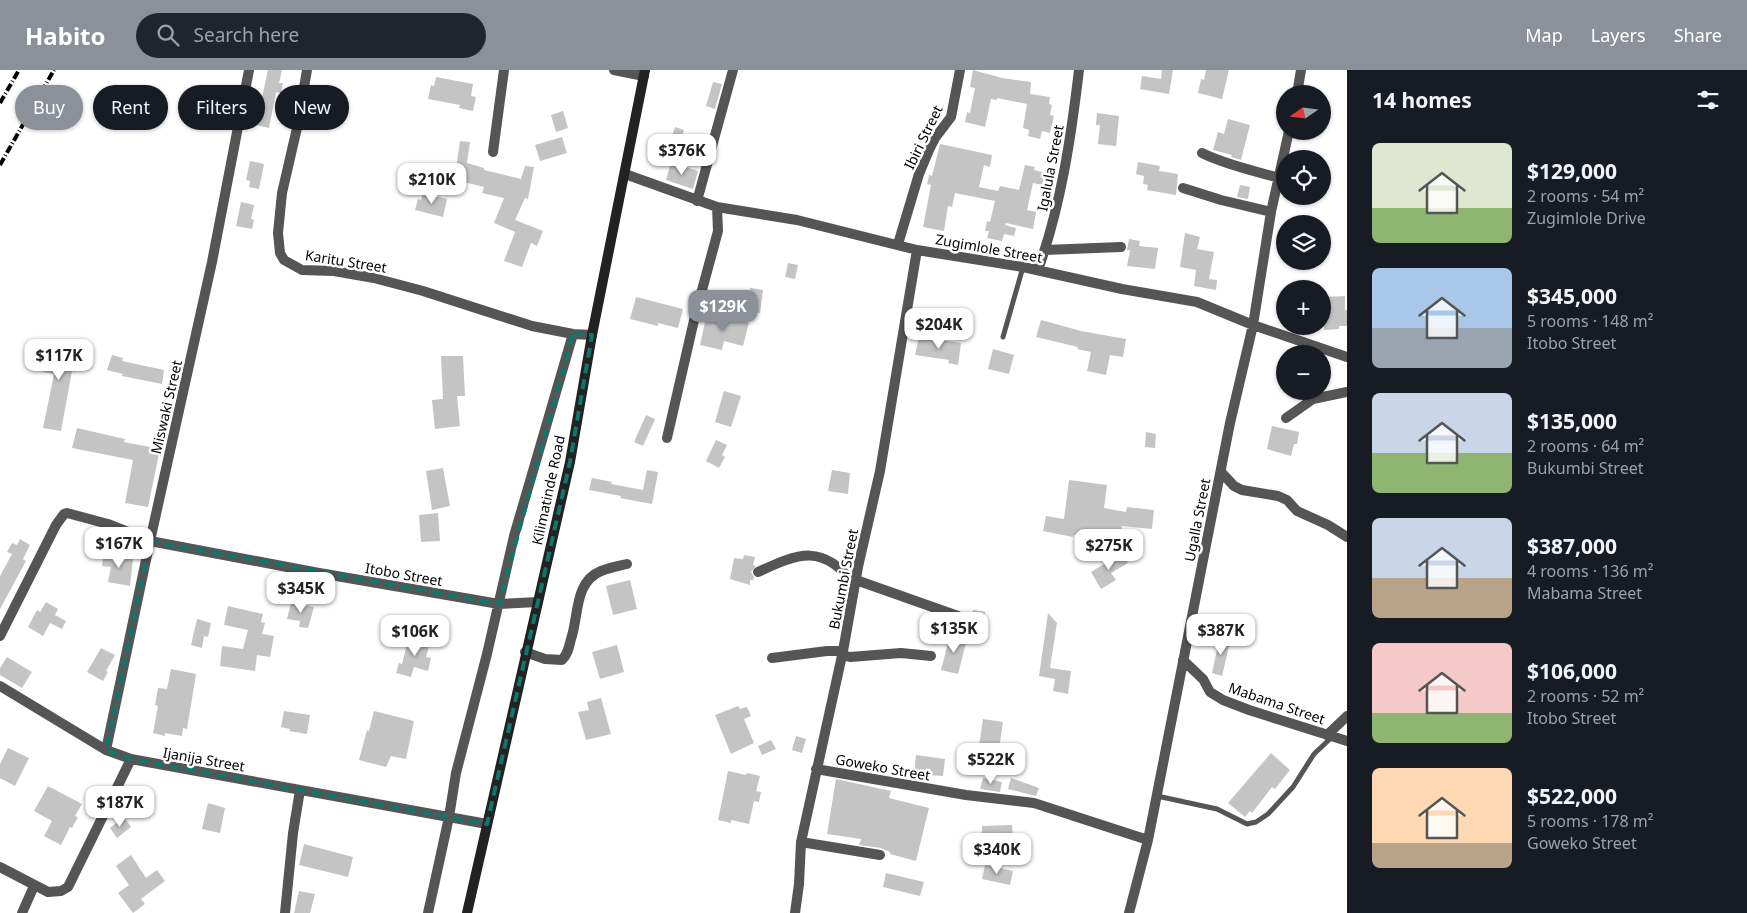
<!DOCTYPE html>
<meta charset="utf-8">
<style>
:root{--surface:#171b24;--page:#20242c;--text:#f1f3f6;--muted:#9ea1a6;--accent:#8c9099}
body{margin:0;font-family:"Noto Sans",sans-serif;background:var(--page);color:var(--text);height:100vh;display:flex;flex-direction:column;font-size:19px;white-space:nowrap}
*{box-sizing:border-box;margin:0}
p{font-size:16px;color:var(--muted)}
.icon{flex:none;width:28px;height:28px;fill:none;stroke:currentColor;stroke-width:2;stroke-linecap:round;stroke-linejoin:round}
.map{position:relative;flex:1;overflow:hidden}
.details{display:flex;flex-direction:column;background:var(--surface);width:400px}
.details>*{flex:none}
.top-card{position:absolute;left:15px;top:15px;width:475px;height:45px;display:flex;gap:10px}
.needle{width:32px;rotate:256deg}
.controls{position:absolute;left:1276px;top:15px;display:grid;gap:10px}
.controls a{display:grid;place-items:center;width:55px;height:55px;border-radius:50%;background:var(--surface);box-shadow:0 1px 4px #0004;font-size:25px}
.price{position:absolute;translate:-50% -42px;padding:0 11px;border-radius:10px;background:#fff;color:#222;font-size:16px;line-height:32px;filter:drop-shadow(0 1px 2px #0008)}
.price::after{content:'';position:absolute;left:50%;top:30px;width:15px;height:11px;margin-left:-8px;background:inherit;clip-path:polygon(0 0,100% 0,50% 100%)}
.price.current{background:var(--accent);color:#fff}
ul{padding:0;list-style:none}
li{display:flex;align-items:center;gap:15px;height:125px;padding:0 25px}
li span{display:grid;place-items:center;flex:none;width:140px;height:100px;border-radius:8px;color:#555}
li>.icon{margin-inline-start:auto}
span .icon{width:60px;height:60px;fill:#fffc;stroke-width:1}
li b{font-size:21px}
h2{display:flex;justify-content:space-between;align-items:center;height:60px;padding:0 25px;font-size:21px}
.tag{padding:0 18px;border-radius:22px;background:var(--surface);box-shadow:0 1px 4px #0004;font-size:18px;line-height:45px}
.tag.current{background:var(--accent);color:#fff}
header{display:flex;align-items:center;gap:30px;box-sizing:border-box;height:70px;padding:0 25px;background:var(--accent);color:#fff}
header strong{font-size:24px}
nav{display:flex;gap:28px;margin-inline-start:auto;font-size:18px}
.search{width:350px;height:45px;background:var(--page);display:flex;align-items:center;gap:12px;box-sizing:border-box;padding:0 18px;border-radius:28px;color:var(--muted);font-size:19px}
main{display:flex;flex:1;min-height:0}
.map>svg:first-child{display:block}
.building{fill:#c4c4c4}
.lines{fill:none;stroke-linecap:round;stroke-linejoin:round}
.lane{stroke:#555;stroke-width:5}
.street{stroke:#555;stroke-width:10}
.secondary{stroke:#222;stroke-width:10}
.rail{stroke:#000;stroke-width:4;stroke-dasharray:8 2.5 1 2.5;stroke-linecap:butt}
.marked{fill:none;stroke:#0f766e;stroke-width:4;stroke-dasharray:10 6;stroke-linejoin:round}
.labels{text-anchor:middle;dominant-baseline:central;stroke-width:5;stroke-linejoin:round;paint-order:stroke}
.street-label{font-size:14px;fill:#000;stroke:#fff}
</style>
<header>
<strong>Habito</strong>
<div class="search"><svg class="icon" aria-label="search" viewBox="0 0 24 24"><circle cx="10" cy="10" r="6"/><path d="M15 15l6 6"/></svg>Search here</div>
<nav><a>Map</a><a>Layers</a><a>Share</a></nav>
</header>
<main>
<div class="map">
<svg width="1347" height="843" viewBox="0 0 1347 843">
<rect width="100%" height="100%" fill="#fff"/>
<!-- building -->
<path class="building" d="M 268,0 L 282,0 L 279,13 L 283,13 L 281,23 L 276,22 L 269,58 L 256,55 Z
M 973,0 L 1002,8 L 1031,12 L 1030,24 L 1050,27 L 1049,34 L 1052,35 L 1050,45 L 1054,46 L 1050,63 L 1042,61 L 1040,69 L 1028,66 L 1029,60 L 1023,58 L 1027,34 L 997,28 L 997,30 L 991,29 L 985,57 L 965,52 L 967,42 L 970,43 L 975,18 L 970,17 Z
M 1162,0 L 1173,0 L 1169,24 L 1140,19 L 1142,6 L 1161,9 Z
M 1206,0 L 1229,0 L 1222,29 L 1198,23 L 1201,9 L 1204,10 Z
M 436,7 L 473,14 L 471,26 L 476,27 L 473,41 L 459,38 L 460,35 L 428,29 L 431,15 L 434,16 Z
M 713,12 L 722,14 L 715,39 L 706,36 Z
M 563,41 L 568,58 L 556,62 L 551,45 Z
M 1097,43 L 1119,46 L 1116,76 L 1098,74 L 1100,55 L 1096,55 Z
M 1228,49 L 1250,55 L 1241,90 L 1231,87 L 1232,85 L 1213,80 L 1218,62 L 1224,64 Z
M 675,57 L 684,60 L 676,84 L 667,81 Z
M 562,67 L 567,83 L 540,91 L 535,75 Z
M 460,71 L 470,72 L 467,93 L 484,98 L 484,100 L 521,109 L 525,96 L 534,97 L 528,129 L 525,128 L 515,150 L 543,161 L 537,176 L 531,173 L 522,197 L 504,191 L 515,162 L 494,153 L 504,128 L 482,123 L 484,117 L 464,112 L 465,106 L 455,105 Z
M 940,74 L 992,85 L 990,97 L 984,95 L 979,117 L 998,121 L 1000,116 L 1019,120 L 1025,95 L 1035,97 L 1034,100 L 1045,103 L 1042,115 L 1033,113 L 1027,140 L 1036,142 L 1033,159 L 1006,153 L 1005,155 L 1016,158 L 1014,166 L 1004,164 L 1002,171 L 987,168 L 989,161 L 985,161 L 987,151 L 990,152 L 995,131 L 955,123 L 952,137 L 948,136 L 944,161 L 923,157 L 931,115 L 927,114 L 929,105 L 932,106 Z
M 250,91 L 264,94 L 259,119 L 249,117 L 250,111 L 246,110 Z
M 671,92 L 698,101 L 693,119 L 666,110 Z
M 1138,92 L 1160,96 L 1159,101 L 1178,104 L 1176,125 L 1147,120 L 1148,115 L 1143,114 L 1144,106 L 1136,104 Z
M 1240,115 L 1250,117 L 1248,129 L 1237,127 Z
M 423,123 L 447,129 L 443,147 L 415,140 L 418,129 L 421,130 Z
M 241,132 L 254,135 L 251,149 L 254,150 L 252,159 L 236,156 Z
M 1185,163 L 1200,167 L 1197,179 L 1214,182 L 1209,209 L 1217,210 L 1216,220 L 1194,216 L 1196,200 L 1180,197 Z
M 1129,169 L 1140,171 L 1139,176 L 1158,178 L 1155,199 L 1127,196 L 1130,180 L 1127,180 Z
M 788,193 L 798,195 L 795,209 L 785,207 Z
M 750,218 L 763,220 L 760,243 L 745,242 L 746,228 L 749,228 Z
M 1345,226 L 1345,240 L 1347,240 L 1347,256 L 1339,256 L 1339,259 L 1324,260 L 1323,227 Z
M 636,227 L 683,239 L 678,258 L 658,253 L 658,256 L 630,249 Z
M 707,243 L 749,253 L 743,276 L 724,271 L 722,280 L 700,275 Z
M 1041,250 L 1081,261 L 1126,269 L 1123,287 L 1110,285 L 1106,305 L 1087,301 L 1091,282 L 1077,279 L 1078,277 L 1036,267 Z
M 919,267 L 961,273 L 958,295 L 948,293 L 949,290 L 915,285 Z
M 49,271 L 80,276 L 75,302 L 72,301 L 61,361 L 43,358 L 54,304 L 43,302 Z
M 993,279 L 1014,285 L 1009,304 L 988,299 Z
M 112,285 L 123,288 L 122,291 L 164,300 L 162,314 L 122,306 L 123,304 L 107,300 Z
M 441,286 L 463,286 L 465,326 L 457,326 L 460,356 L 435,359 L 432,330 L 443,329 Z
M 724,321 L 741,326 L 731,357 L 715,352 Z
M 646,345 L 655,349 L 643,376 L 634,372 Z
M 1272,356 L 1299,362 L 1297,374 L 1294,374 L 1291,386 L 1267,379 Z
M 77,358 L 125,369 L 124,372 L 160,379 L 148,437 L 125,433 L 133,390 L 72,378 Z
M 1146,362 L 1156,364 L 1155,378 L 1145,377 Z
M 716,370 L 727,375 L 722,385 L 725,387 L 719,398 L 706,391 Z
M 443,398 L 450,436 L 432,440 L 426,401 Z
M 647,400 L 658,402 L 652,434 L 620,428 L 621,426 L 589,420 L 592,408 L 612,412 L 611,414 L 643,420 Z
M 832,400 L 850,403 L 848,424 L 828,421 Z
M 1069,410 L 1107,415 L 1104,438 L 1126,442 L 1127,437 L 1154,440 L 1152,459 L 1122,456 L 1120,469 L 1099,465 L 1098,469 L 1073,465 L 1073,467 L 1043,461 L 1046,446 L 1064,449 Z
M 438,443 L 440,471 L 421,472 L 419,445 Z
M 20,469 L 30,475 L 23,489 L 26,491 L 0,539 L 0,506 L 12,484 L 7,482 L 12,473 L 17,475 Z
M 104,483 L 133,488 L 130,516 L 108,512 L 111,497 L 102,496 Z
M 1122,483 L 1128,493 L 1111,503 L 1116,510 L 1101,519 L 1091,502 Z
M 744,485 L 755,487 L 753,495 L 756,496 L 751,502 L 754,507 L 753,510 L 750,510 L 750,515 L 730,509 L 734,488 L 743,489 Z
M 630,510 L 637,539 L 613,545 L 606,516 Z
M 46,532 L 58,539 L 55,545 L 66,551 L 62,559 L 50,553 L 43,566 L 28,557 L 37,540 L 40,542 Z
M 291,533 L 314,537 L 308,558 L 299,557 L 300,551 L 287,549 Z
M 228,536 L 263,544 L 261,552 L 265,553 L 262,564 L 274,566 L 270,587 L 257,585 L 255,601 L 220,596 L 222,576 L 243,579 L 248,560 L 224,555 Z
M 973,540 L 985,542 L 982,561 L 970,559 Z
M 1048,543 L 1057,553 L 1050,598 L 1071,601 L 1068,624 L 1053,621 L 1055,609 L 1039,606 Z
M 197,549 L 211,553 L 208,567 L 204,566 L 202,578 L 191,575 Z
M 953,562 L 967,569 L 958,604 L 941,600 L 949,569 L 950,570 Z
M 409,566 L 430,572 L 426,587 L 431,588 L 428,601 L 414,597 L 411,607 L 396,603 L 399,593 L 402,594 Z
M 1220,566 L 1231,568 L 1222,606 L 1212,603 Z
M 617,575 L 624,602 L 600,609 L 592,582 Z
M 101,578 L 115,585 L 106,601 L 108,602 L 103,611 L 87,602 Z
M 7,587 L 32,602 L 22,618 L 0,605 L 0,598 Z
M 171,599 L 196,604 L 187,659 L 183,658 L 182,666 L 165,663 L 165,666 L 153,663 L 158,636 L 155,635 L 158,618 L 167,619 Z
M 601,628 L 611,664 L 586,670 L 578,642 L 589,640 L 587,632 Z
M 738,636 L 740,639 L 747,637 L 751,646 L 744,649 L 754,673 L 731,684 L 715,645 Z
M 284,641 L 310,645 L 307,664 L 289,661 L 290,659 L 281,657 Z
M 374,641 L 414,651 L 406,689 L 391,686 L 386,697 L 359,690 L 367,660 L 369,661 Z
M 983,649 L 1003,652 L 999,679 L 979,676 Z
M 796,666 L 806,669 L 802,683 L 792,680 Z
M 771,670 L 776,679 L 762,685 L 758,676 Z
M 8,678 L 29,688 L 15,716 L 0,708 L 0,694 Z
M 1271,683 L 1290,700 L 1275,719 L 1272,717 L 1252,743 L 1250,741 L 1245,747 L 1228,733 Z
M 916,685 L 945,689 L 943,706 L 928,705 L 928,708 L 914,706 Z
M 728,701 L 746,705 L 747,703 L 760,706 L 756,721 L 761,722 L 759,732 L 754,731 L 749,754 L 731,750 L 731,753 L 718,750 Z
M 983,708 L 1002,712 L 1000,722 L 980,719 Z
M 1011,708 L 1039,718 L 1036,726 L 1008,719 Z
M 836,709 L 891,721 L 889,728 L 929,738 L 916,791 L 890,784 L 890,782 L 881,778 L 859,775 L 861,769 L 827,764 Z
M 48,716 L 82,734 L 75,746 L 78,747 L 72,758 L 70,757 L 61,775 L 44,766 L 52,751 L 34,741 Z
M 208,733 L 225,738 L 220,763 L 202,759 Z
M 124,747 L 131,757 L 117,768 L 110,758 Z
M 1012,755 L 1013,770 L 982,771 L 982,756 Z
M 304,774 L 353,787 L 348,807 L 299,795 Z
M 131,785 L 146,808 L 157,800 L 165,811 L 141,829 L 145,834 L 133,843 L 118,823 L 129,815 L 116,796 Z
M 985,795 L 1013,801 L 1010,815 L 982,809 Z
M 886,803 L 924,812 L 920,826 L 883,817 Z
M 299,821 L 315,824 L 310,843 L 294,843 Z"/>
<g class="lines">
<!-- lane -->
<path class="lane" d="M 1003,267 L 1023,197
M 1157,726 L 1217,739 L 1247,754 L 1256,752 L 1268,744 L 1293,717 L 1314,684 L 1332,667"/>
<!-- street -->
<path class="street" d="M 307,0 L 297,58 L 282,123 L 278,163 L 280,183 L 284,190 L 302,200 L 334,201 L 374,208 L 423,221 L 532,256 L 573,264 L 592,265
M 614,0 L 644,6
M 1297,24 L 1301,0
M 493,82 L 504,0
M 1202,83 C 1226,95 1252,100 1279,108
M 625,104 L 717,137 L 797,150 L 917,180 L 1023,197 L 1122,219 L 1197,232 L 1253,255 L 1347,287
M 1183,118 L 1221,130 L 1271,142
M 697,131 L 733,0
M 898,174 L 919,104 L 929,80 L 935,68 L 951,47 L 960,0
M 1045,180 L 1121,177
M 1038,200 C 1061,135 1071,68 1079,0
M 1286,348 L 1313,329 L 1347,322
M 667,368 L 695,246 L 718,161 L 717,137
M 1221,402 L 1234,416 L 1242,420 L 1278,426 L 1287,430 L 1297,441 L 1328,455 L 1347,467
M 758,502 C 799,483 823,473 855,515
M 856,510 L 958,546
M 0,566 L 56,455 L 64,444 L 67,443 L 108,454 L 150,471 L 319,503 L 499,534 L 538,532
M 525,582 L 545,589 L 562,590 C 568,584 569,577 571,569 C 579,546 574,512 601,501 C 609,498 619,496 627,494
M 842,585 L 850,587 L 901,583 L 931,586
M 772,588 L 827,581 L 843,581
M 1183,590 L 1203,609 L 1210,622 L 1223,630 L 1249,640 L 1347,671
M 0,616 L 106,680 L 131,689 L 487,754
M 1327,665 L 1347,646
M 106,680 L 150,471 L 212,192 L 249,0
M 816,699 L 966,725 L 1034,733 L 1148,770
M 801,772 L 880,785
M 0,797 L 48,822 L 61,821 L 68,817 L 131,689
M 22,843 L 34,816
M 285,843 L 293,763 L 300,720
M 428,843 L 449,747 L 456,703 L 487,584 L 514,466 L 573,264
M 795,843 L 799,814 L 801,772 L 843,581 L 858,497 L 880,401 L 917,180
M 1129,843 L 1148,770 L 1230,353 L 1253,255 L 1271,142 L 1289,61"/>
<!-- secondary -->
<path class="secondary" d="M 467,843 L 570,392 L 592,265 L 645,0"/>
<!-- rail -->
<path class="rail" d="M 0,33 L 19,0
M 0,95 L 54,0"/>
</g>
<!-- marked area -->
<path class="marked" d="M 573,264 L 592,265 L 570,392 L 487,754 L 131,689 L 106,680 L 150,471 L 499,534 Z"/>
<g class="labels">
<!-- street labels -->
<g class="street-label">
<text transform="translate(923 67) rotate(-64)">Ibiri Street</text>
<text transform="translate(1050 98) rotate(-79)">Igalula Street</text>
<text transform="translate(989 178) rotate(10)">Zugimlole Street</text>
<text transform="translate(346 191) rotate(9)">Karitu Street</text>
<text transform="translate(166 337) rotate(-77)">Miswaki Street</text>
<text transform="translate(548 420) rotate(-78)">Kilimatinde Road</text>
<text transform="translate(1197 450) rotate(-79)">Ugalla Street</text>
<text transform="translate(404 504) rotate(10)">Itobo Street</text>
<text transform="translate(843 509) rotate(-79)">Bukumbi Street</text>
<text transform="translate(1277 633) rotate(19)">Mabama Street</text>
<text transform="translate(204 689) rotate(10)">Ijanija Street</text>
<text transform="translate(883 697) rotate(10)">Goweko Street</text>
</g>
</g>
</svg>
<div class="controls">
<a><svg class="needle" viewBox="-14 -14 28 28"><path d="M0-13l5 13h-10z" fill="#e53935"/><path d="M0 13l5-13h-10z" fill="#9ea1a6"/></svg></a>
<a><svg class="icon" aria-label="locate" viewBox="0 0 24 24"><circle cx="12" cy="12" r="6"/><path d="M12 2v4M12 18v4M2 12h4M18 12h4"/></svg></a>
<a><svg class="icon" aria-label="layers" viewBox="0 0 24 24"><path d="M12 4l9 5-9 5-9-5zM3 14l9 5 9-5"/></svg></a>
<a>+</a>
<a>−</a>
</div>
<b class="price" style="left:682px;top:106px">$376K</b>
<b class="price" style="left:432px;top:135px">$210K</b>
<b class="price current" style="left:723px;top:262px">$129K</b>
<b class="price" style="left:939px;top:280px">$204K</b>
<b class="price" style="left:59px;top:311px">$117K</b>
<b class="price" style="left:119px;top:499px">$167K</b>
<b class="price" style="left:1109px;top:501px">$275K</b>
<b class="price" style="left:301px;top:544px">$345K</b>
<b class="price" style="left:954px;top:584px">$135K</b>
<b class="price" style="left:1221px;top:586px">$387K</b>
<b class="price" style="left:415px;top:587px">$106K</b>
<b class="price" style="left:991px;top:715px">$522K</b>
<b class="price" style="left:120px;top:758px">$187K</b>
<b class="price" style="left:997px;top:805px">$340K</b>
<div class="top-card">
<a class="tag current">Buy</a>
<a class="tag">Rent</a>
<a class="tag">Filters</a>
<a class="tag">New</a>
</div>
</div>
<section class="details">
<h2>14 homes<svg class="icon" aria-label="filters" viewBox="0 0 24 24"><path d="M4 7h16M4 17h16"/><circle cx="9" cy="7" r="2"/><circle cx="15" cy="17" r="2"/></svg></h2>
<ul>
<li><span style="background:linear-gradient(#dfe7d0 65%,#8fb573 0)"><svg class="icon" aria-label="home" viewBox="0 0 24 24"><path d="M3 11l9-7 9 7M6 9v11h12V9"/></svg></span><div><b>$129,000</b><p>2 rooms · 54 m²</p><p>Zugimlole Drive</p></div></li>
<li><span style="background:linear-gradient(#a9c7e8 60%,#9aa5b1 0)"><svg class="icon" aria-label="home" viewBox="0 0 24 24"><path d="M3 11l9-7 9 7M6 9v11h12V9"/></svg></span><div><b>$345,000</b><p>5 rooms · 148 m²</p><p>Itobo Street</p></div></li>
<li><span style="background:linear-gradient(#c9d6e8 60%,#8fb573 0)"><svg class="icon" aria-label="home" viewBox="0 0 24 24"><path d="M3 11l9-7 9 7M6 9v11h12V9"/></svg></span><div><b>$135,000</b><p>2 rooms · 64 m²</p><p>Bukumbi Street</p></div></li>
<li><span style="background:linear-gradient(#c9d6e8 60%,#b9a48a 0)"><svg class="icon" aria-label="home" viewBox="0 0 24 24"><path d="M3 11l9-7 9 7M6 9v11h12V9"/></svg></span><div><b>$387,000</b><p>4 rooms · 136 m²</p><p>Mabama Street</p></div></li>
<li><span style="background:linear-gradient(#f6c9c9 70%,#8fb573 0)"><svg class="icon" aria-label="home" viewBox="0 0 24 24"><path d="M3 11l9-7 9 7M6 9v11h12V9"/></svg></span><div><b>$106,000</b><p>2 rooms · 52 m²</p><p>Itobo Street</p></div></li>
<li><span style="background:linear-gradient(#ffd9b3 75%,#b9a48a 0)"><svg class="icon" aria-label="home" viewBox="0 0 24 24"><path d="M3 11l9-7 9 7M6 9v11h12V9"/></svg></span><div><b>$522,000</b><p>5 rooms · 178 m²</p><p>Goweko Street</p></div></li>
</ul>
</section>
</main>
